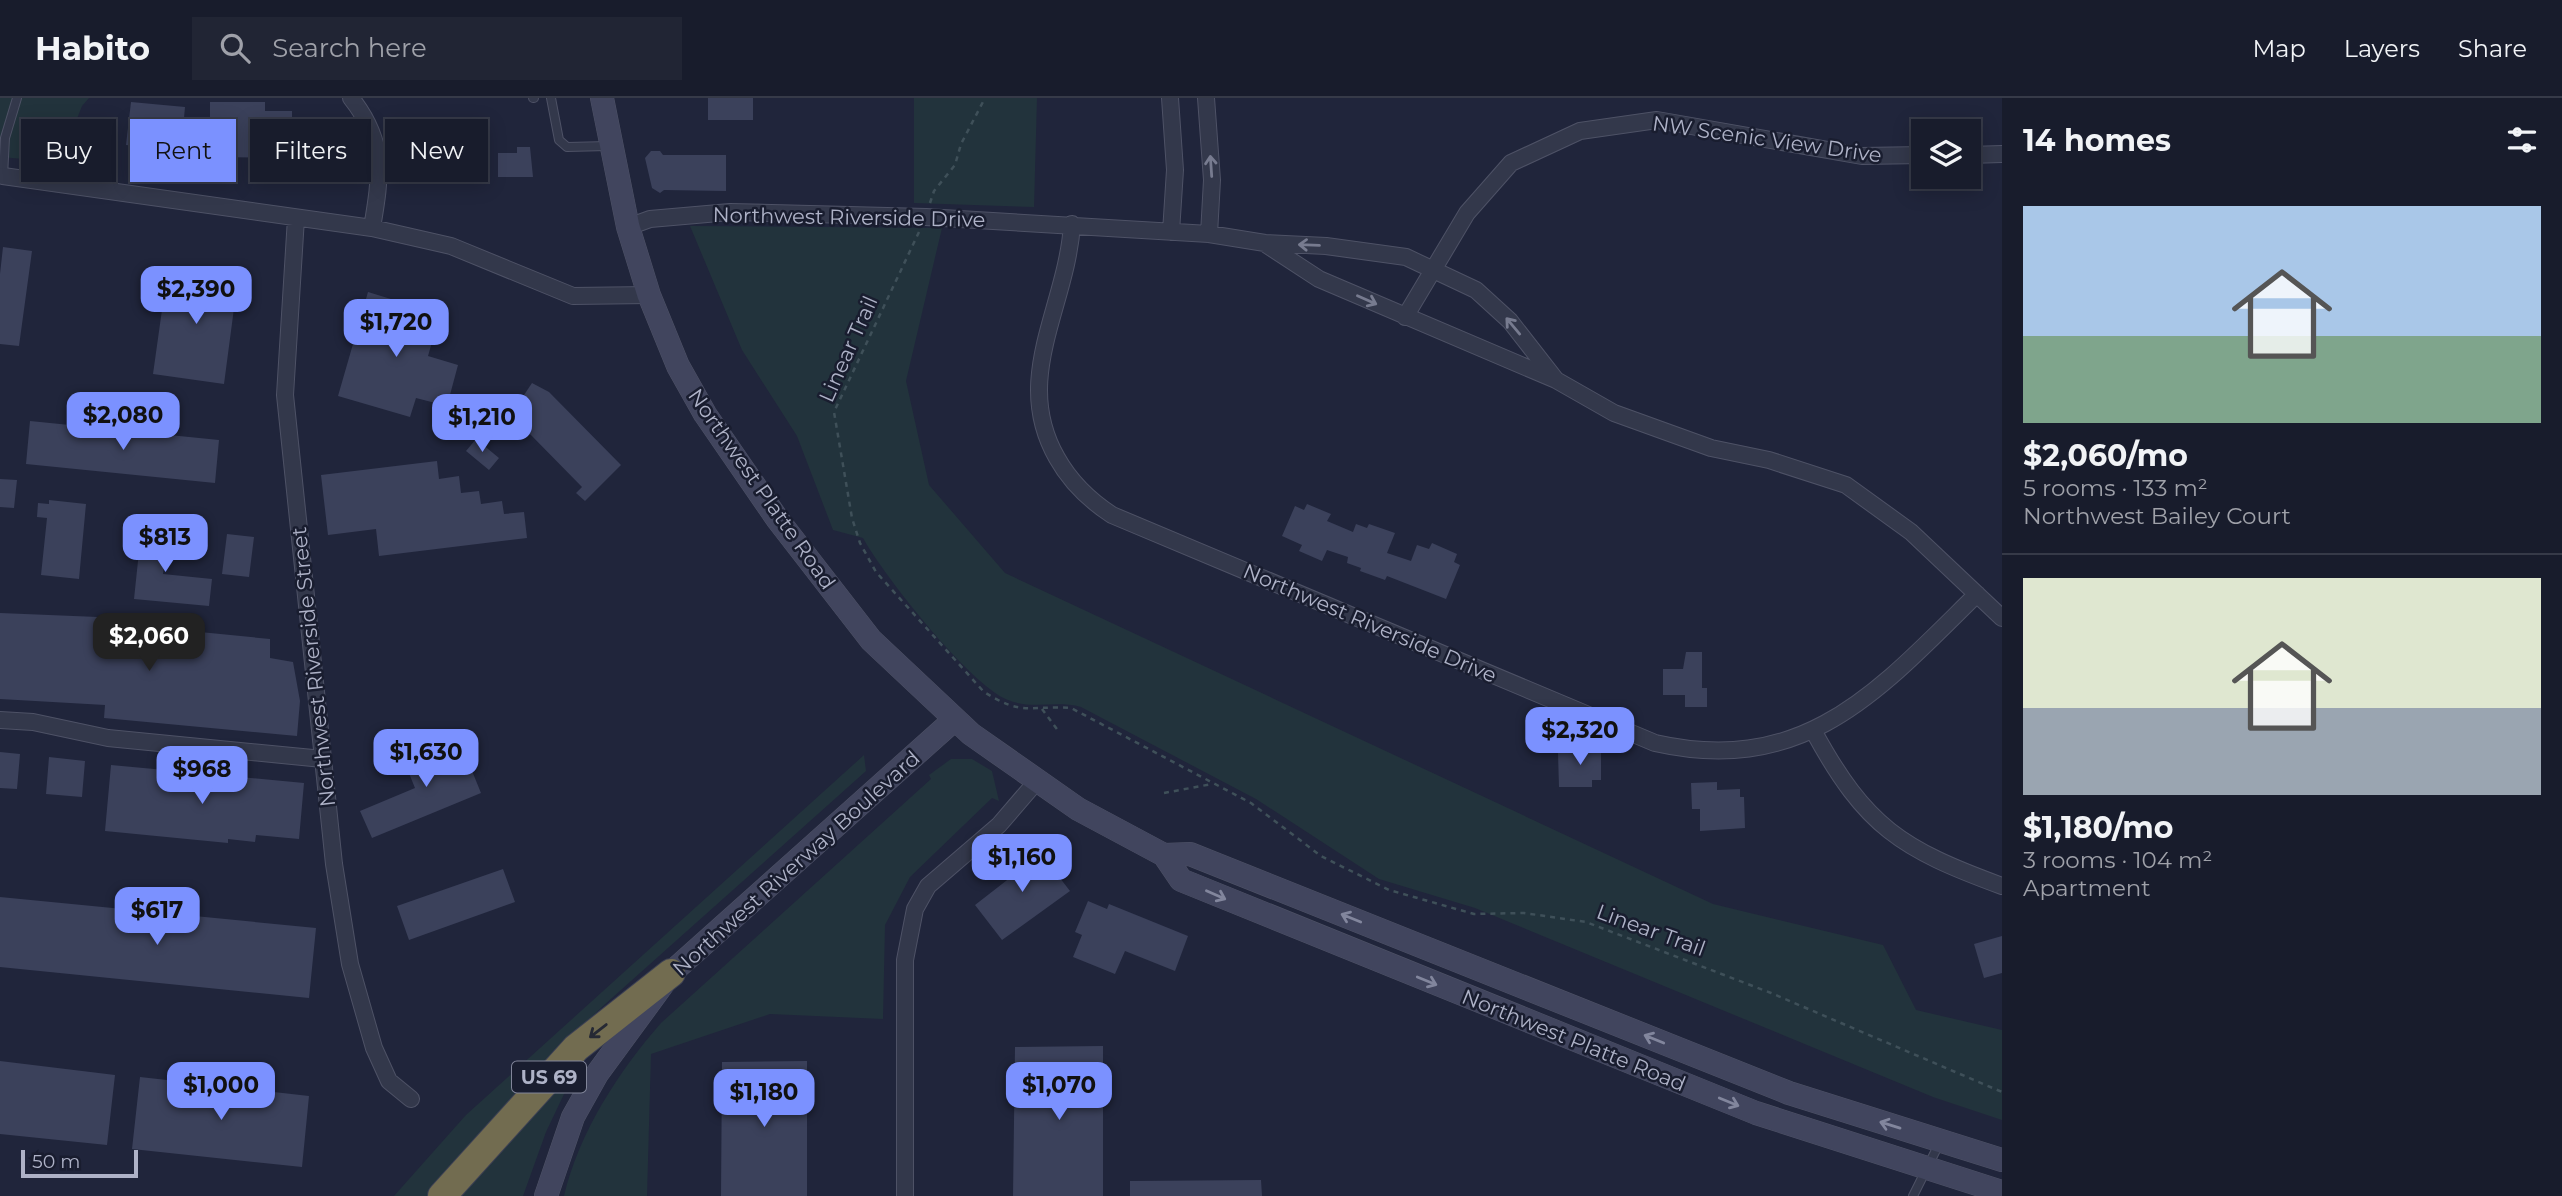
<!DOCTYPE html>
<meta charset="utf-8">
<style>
:root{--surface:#181c2c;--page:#212534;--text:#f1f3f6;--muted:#9fa1a9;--line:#363a48;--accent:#7b91ff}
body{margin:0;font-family:Montserrat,sans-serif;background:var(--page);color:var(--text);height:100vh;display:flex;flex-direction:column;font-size:26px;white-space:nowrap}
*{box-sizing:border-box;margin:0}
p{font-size:23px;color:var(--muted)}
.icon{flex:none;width:38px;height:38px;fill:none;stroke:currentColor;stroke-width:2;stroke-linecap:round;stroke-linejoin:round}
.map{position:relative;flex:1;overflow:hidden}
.side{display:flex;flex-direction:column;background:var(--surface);width:560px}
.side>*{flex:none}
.banner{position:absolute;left:21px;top:21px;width:665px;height:63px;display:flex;gap:14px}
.controls{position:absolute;left:1911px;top:21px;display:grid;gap:14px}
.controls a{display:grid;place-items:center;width:70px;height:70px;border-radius:0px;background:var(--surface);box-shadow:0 4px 18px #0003,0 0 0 2px var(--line);font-size:35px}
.scale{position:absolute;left:21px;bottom:18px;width:117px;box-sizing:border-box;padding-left:7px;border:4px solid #aeb2c7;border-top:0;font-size:19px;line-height:24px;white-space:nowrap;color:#aeb2c7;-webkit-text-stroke:5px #191d2f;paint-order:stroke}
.price{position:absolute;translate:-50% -60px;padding:0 16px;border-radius:14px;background:var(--accent);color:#111;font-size:23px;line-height:46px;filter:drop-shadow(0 2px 4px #0008)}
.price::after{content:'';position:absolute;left:50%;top:42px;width:21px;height:16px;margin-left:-10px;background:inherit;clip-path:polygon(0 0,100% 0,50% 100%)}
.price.selected{background:#222;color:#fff}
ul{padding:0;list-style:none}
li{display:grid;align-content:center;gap:14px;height:371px;padding:0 21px}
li+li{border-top:2px solid var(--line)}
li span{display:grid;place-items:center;height:217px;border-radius:0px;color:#555}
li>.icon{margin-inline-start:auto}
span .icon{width:126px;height:126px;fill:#fffc;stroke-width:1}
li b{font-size:30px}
h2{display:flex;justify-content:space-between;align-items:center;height:84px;padding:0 21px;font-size:30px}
.tag{padding:0 24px;border-radius:0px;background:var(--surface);box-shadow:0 4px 18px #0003,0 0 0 2px var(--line);font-size:24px;line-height:63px}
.tag.selected{background:var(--accent);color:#111}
header{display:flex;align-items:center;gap:42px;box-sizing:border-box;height:98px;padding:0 35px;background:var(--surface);border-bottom:2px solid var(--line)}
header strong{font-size:33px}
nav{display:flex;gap:38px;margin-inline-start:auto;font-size:24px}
.search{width:490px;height:63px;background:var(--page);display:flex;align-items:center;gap:18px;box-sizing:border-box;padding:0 24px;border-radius:0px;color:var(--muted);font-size:26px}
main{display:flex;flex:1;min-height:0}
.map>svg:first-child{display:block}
.green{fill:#22333c}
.building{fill:#3b415b}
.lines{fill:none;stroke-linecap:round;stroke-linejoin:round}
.service-casing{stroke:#4e5266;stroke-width:10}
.minor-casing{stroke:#4e5266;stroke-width:18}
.secondary-casing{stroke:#4e5266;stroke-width:24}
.motorway-casing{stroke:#3b3f53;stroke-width:30}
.path{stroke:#3f5059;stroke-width:2.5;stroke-dasharray:5 5;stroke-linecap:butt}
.service{stroke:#33384b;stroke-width:8}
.minor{stroke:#33384b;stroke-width:16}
.secondary{stroke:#41455e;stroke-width:23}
.motorway{stroke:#726c50;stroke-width:28}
.oneway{stroke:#777b8f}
.oneway2{stroke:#82869d}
.oneway3{stroke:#262934}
.labels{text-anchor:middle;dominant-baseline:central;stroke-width:5;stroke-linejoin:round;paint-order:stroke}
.shield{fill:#191d2f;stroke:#818599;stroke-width:2}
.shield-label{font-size:19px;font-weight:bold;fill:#aeb2c7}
.street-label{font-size:21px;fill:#aeb2c7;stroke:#191d2f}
</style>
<header>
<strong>Habito</strong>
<div class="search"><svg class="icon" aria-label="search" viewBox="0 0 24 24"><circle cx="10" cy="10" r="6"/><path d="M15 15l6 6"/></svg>Search here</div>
<nav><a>Map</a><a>Layers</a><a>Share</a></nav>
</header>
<main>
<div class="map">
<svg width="2002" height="1098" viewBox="0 0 2002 1098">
<rect width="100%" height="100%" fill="#20253b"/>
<!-- green -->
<path class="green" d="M 0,0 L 89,0 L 82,8 L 60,64 L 0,59 Z
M 914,0 L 1037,0 L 1034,109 L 914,105 Z
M 690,128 L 942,130 L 906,283 L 929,387 L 1005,475 L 1713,806 L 1883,847 L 1916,912 L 2002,932 L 2002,1022 L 1933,999 L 1475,810 L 1379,781 L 1256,701 L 1081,609 C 1056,602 1032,612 1008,602 C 970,587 884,478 863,440 L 833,432 L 797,338 L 742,252 Z
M 864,657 L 866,673 L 603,908 L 553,957 L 427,1098 L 394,1098 L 466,1017 Z
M 951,661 L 972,661 L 992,673 L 999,703 L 992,700 L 910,779 L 885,827 L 883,921 L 770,916 L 651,956 L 647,1098 L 564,1098 C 579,1034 619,973 661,925 L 931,681 L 929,677 Z
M 571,972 L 574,975 L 546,1034 L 523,1098 L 454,1098 Z"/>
<!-- building -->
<path class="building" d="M 708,0 L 753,0 L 753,22 L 708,22 Z
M 131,4 L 185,9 L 181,53 L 126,47 Z
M 210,4 L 265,4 L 265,13 L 292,13 L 292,60 L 210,59 Z
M 517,49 L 530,49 L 533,79 L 498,79 L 498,55 L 517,55 Z
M 651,53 L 660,53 L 663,57 L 726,57 L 726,93 L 664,92 L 660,95 L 652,90 L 645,60 Z
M 3,149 L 32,153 L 19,248 L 0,246 L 0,176 Z
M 168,169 L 238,180 L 224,286 L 153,276 Z
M 368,194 L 440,216 L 428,258 L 458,267 L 447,308 L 416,300 L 410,319 L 338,298 Z
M 532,285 L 549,294 L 621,367 L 585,403 L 576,395 L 582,389 L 529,335 L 527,339 L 504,327 Z
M 30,323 L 219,342 L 215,385 L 26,366 Z
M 476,341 L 499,360 L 489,372 L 466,353 Z
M 437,363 L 439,381 L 459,378 L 461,395 L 479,393 L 481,406 L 502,403 L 504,416 L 524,414 L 527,440 L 379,458 L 376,431 L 328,437 L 321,377 Z
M 0,381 L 17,382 L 14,410 L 0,409 Z
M 49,402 L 86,406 L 79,481 L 41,477 L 47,420 L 37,419 L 38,405 L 49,406 Z
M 1307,406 L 1331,416 L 1327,423 L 1353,434 L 1356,426 L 1367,430 L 1369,426 L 1395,435 L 1387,455 L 1411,463 L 1417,447 L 1429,451 L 1432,445 L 1457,456 L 1454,464 L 1460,467 L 1446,501 L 1387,478 L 1385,482 L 1360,473 L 1361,470 L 1347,465 L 1348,459 L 1327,452 L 1322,463 L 1299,453 L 1302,447 L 1282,438 L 1295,408 L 1304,412 Z
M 142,425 L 168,428 L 163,476 L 212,481 L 209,508 L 134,501 Z
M 227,436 L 254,439 L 249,479 L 222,476 Z
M 0,515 L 98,519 L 98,524 L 270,541 L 270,560 L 293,564 L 300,603 L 297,638 L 104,620 L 105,607 L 0,601 Z
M 1686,554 L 1702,554 L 1702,590 L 1707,590 L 1707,609 L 1685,609 L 1685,597 L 1663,597 L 1663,571 L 1683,571 Z
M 459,641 L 481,695 L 372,740 L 360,713 L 415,690 L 404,663 Z
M 1579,648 L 1601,648 L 1601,682 L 1592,682 L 1592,689 L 1559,689 L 1558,655 L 1579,654 Z
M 0,654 L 20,656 L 17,691 L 0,690 Z
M 49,659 L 85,663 L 82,699 L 46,696 Z
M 111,667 L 304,685 L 299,741 L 256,737 L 255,744 L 228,741 L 228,745 L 105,733 Z
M 1717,684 L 1717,692 L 1740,691 L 1740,699 L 1744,699 L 1745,730 L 1700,733 L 1700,711 L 1692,711 L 1691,685 Z
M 1036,749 L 1070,793 L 1002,842 L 975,807 L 1011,779 L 1004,773 Z
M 503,771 L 515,804 L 409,842 L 397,808 Z
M 0,799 L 316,830 L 309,900 L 0,869 Z
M 1088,803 L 1107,811 L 1109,806 L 1188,838 L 1175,873 L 1125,853 L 1115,876 L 1073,859 L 1082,837 L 1075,834 Z
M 2002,838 L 2002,875 L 1984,880 L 1974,846 Z
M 1103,948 L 1103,1098 L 1013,1098 L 1015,949 Z
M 0,963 L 115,977 L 107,1047 L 0,1036 Z
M 807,963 L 807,1098 L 721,1098 L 722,964 Z
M 140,979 L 309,998 L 302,1069 L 132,1051 Z
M 1261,1082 L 1262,1098 L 1130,1098 L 1130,1083 Z"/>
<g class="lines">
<defs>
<path id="service" d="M 533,0 L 534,0
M 551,0 L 559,42 L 567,49 L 608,48
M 3,78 L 5,40 L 17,0
M 1913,1098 L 1940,1044"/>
<path id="minor" d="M 351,0 C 386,44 381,77 372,130
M 1170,0 L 1175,72 L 1171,134
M 1206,0 L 1212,82 L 1209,136
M 1969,57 L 2002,56
M 3,78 L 372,130 L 451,148 L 573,198 L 649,197
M 296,120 L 285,297 L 334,766 L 350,866 L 374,950 L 389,983 L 411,1001
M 1072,126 C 1067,209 1011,280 1057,360 C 1071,385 1089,402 1112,417 L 1655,645 C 1806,679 1879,592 1977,496
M 628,129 L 650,121 L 730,114 L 926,119 L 1209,136 L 1265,145 L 1326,148 L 1406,159 L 1476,192 L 1510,223 L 1556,282
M 1267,147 L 1319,181 L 1556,282 L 1614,315 L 1711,350 L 1769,362 L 1846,387 L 1911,434 L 2002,520
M 1405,219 L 1467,115 L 1511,65 L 1580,33 L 1657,22 L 1862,58 L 1923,57
M 0,622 L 33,624 L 108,640 L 323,661
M 1814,634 C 1866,729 1901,751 2002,788
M 905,1098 L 905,862 L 915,811 L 928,788 L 999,727 L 1036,684"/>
<path id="secondary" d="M 602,0 L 628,129 L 649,197 L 678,268 L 705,316 L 778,422 L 871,542 L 971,636 L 1078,711 L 1164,757 L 1181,782 L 1756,1015 L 2002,1094
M 1164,757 L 1190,756 L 1789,995 L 2002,1062
M 546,1098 L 573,1019 L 597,976 L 671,875 L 955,621"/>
<path id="motorway" d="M 442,1098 L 576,950 L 671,875"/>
</defs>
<!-- service casing -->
<use href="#service" class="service-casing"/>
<!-- minor casing -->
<use href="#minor" class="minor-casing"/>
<!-- secondary casing -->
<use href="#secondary" class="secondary-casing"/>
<!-- motorway casing -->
<use href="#motorway" class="motorway-casing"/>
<!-- path -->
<path class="path" d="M 930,105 L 934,93 L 955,67 L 961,46 L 985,0
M 919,134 L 834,314 L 852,420 L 860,445 L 876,474 L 984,594 C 1024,619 1029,607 1071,610 L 1251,705 L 1321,758 L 1389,792 L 1474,816 L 1524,815 L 1586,824 L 1771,895 L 2002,994
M 1042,611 L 1059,634
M 1164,695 L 1212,686"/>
<!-- service -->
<use href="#service" class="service"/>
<!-- minor -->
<use href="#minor" class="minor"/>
<!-- secondary -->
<use href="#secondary" class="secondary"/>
<!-- motorway -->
<use href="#motorway" class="motorway"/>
</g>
<!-- one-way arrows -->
<defs><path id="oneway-shaft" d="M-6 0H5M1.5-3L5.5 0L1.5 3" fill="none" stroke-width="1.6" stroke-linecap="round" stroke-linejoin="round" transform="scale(1.75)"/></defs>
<g class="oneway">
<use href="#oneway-shaft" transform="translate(1211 68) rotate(-94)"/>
<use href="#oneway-shaft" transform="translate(1309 147) rotate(-178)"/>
<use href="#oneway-shaft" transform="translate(1367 202) rotate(24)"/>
<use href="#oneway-shaft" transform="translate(1513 228) rotate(-130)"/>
</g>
<g class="oneway2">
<use href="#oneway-shaft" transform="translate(1216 797) rotate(24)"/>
<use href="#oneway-shaft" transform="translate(1351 820) rotate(-158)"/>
<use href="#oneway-shaft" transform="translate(1427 883) rotate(22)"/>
<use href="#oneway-shaft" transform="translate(1654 941) rotate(-158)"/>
<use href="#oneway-shaft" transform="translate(1729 1004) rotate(22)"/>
<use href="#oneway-shaft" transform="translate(1890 1027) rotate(-163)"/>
</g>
<use class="oneway3" href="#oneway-shaft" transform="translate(598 933) rotate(142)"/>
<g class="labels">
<!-- shield labels -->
<rect class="shield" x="512" y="963.5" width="74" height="31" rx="5"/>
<g class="shield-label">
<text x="549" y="979">US 69</text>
</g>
<!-- street labels -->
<g class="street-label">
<text transform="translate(1767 41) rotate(8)">NW Scenic View Drive</text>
<text transform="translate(849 119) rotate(1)">Northwest Riverside Drive</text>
<text transform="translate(848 251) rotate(-66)">Linear Trail</text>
<text transform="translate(762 391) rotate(55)">Northwest Platte Road</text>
<text transform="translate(1370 525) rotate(23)">Northwest Riverside Drive</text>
<text transform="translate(313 569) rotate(-96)">Northwest Riverside Street</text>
<text transform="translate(796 765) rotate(-42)">Northwest Riverway Boulevard</text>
<text transform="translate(1651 832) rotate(20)">Linear Trail</text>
<text transform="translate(1574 942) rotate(22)">Northwest Platte Road</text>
</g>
</g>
</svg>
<div class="controls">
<a><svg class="icon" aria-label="layers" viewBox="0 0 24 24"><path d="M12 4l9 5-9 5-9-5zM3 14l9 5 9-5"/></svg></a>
</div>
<div class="scale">50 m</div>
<b class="price" style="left:196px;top:228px">$2,390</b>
<b class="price" style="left:396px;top:261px">$1,720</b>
<b class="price" style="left:123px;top:354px">$2,080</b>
<b class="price" style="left:482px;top:356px">$1,210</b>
<b class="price" style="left:165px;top:476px">$813</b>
<b class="price selected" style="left:149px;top:575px">$2,060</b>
<b class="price" style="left:1580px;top:669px">$2,320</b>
<b class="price" style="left:426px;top:691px">$1,630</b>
<b class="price" style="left:202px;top:708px">$968</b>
<b class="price" style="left:1022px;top:796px">$1,160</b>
<b class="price" style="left:157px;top:849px">$617</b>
<b class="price" style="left:221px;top:1024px">$1,000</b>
<b class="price" style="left:1059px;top:1024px">$1,070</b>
<b class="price" style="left:764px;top:1031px">$1,180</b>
<div class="banner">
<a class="tag">Buy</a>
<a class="tag selected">Rent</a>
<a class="tag">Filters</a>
<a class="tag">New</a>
</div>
</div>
<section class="side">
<h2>14 homes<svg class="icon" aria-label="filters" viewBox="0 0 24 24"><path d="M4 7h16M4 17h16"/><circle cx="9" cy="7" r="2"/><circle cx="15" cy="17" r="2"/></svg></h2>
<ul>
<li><span style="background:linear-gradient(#a9c7e8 60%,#7fa58c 0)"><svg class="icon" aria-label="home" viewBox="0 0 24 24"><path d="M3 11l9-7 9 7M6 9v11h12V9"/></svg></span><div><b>$2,060/mo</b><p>5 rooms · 133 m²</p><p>Northwest Bailey Court</p></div></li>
<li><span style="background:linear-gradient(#dfe7d0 60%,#9aa5b1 0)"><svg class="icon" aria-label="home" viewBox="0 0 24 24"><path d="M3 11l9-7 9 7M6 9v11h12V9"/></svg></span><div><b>$1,180/mo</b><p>3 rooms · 104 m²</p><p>Apartment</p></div></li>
</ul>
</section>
</main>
